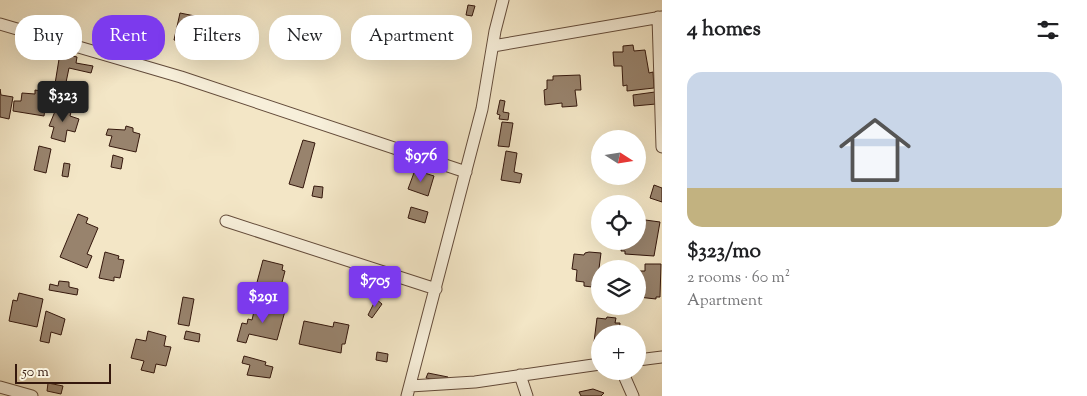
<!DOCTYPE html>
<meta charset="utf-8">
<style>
:root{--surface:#fff;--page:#f6f6f6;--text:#202124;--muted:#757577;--accent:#7c3aed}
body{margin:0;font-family:"Sorts Mill Goudy",serif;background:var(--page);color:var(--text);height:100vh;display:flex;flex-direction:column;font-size:19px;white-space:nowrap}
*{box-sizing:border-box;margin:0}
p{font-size:16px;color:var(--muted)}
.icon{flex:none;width:28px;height:28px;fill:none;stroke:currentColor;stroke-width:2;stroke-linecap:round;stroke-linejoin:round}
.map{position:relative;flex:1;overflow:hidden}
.side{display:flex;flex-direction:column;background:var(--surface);width:425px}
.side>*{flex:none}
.guide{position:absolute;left:15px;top:15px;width:475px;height:45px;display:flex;gap:10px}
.needle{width:32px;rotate:102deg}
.buttons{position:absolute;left:591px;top:130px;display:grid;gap:10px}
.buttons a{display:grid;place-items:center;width:55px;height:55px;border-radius:50%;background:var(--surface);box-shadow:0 5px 20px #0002;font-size:25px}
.scale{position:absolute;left:15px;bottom:12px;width:96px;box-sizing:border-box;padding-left:5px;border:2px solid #35180d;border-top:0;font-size:14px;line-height:18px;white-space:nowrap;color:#35180d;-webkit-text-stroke:4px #f7efda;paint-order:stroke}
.price{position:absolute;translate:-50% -42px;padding:0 11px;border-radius:5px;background:var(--accent);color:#fff;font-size:16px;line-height:32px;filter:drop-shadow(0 1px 2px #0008)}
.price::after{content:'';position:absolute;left:50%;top:30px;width:15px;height:11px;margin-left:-8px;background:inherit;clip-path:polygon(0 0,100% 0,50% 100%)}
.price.active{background:#222;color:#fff}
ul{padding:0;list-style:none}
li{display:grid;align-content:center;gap:10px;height:265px;padding:0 25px}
li span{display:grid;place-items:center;height:155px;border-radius:15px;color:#555}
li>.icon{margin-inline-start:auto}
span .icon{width:90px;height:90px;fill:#fffc;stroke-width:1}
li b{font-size:21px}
h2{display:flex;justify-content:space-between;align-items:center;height:60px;padding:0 25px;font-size:21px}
.chip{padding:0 18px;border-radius:20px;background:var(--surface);box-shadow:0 5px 20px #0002;font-size:18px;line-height:45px}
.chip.active{background:var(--accent);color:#fff}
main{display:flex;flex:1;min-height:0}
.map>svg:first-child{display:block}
.building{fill:#98836d;stroke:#35180d}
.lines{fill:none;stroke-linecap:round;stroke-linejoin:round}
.minor-casing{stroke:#644c3b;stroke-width:13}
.minor{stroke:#f7efda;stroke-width:11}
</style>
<main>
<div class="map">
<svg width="662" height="396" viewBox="0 0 662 396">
<rect width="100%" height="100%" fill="#f3e6c6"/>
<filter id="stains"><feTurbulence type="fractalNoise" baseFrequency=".004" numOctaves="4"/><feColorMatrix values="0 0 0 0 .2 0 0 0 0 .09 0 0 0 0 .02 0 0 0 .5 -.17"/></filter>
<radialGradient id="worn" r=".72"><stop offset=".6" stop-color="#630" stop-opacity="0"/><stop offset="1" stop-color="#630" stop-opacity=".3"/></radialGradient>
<!-- building -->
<path class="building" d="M 468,5 L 475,6 L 472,16 L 466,15 Z
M 180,13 L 200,17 L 194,44 L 174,40 Z
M 633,45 L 634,51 L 645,50 L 649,73 L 653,72 L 654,88 L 627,91 L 627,85 L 623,86 L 622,66 L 614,66 L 613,52 L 623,52 L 623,46 Z
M 60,53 L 77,57 L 76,63 L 93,66 L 91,73 L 69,68 L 64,92 L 75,94 L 73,101 L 55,97 L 56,90 L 54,90 Z
M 580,75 L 581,90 L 575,90 L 577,106 L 562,107 L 562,103 L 545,105 L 544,90 L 547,89 L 547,80 L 553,80 L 553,76 Z
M 0,89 L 1,95 L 13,97 L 9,119 L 0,117 Z
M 35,90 L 47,92 L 44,116 L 13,111 L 14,101 L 21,101 L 22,93 L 35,94 Z
M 655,92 L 656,104 L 634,106 L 633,95 Z
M 500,100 L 505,101 L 503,112 L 509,113 L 508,120 L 499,119 L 500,115 L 497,114 Z
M 58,104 L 72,108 L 70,116 L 79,119 L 75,132 L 67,130 L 65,142 L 51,138 L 54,127 L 49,126 Z
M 502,122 L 513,123 L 509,147 L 498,146 Z
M 126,126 L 133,128 L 133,132 L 140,134 L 136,152 L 109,146 L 112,136 L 106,135 L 108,129 L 125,130 Z
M 303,140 L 315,143 L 303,188 L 289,184 Z
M 39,146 L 51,149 L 46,173 L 34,170 Z
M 506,151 L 517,153 L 514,172 L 522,174 L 520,183 L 501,180 Z
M 113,155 L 123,158 L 121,169 L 111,167 Z
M 64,163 L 70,164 L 68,177 L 62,176 Z
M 415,170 L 434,176 L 428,196 L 408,189 Z
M 654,185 L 662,188 L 662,202 L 650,198 Z
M 314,186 L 323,187 L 322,198 L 312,196 Z
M 411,207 L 428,212 L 425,223 L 408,218 Z
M 78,214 L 88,218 L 86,223 L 98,228 L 87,254 L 92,256 L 87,268 L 60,257 Z
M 638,219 L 660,222 L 654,256 L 625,254 L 625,251 L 621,251 L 623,241 L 638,241 Z
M 105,252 L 119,256 L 118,259 L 124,260 L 120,278 L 114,277 L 114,281 L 99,278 Z
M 589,252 L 601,253 L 597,284 L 592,284 L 592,287 L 584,286 L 584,282 L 576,281 L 577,270 L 572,269 L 574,254 L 584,255 L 585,253 Z
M 263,260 L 283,265 L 282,270 L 285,271 L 280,290 L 256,286 Z
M 645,264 L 661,264 L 660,297 L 656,297 L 656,299 L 638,297 L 638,271 L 645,271 Z
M 59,281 L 69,282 L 69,287 L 78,289 L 77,295 L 49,290 L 50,284 L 58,286 Z
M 19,293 L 43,299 L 37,327 L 9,321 L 13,300 L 17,301 Z
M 183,297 L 194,299 L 189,326 L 178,324 Z
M 376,299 L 382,304 L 372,318 L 368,315 Z
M 263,304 L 285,311 L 277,340 L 249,334 L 246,343 L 237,341 L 242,323 L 247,324 L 248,319 L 252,320 L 255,307 L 262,309 Z
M 46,311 L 65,319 L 61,335 L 51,332 L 49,343 L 40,341 Z
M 607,317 L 616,318 L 615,323 L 620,323 L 619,334 L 600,334 L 600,350 L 593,350 L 597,318 L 606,319 Z
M 304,321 L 333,327 L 334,322 L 349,325 L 345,344 L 342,344 L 341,353 L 299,344 Z
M 148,331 L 166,336 L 164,346 L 171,347 L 166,366 L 156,364 L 154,373 L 141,370 L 144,361 L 131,358 L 136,339 L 146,341 Z
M 186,331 L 200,334 L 199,342 L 184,339 Z
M 377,352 L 388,354 L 387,362 L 376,360 Z
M 244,356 L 266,362 L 265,365 L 273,367 L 270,378 L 247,375 L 250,365 L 242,363 Z
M 428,373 L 448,377 L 447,382 L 426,378 Z
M 48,383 L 63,386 L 61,394 L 47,391 Z
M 593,389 L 604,393 L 601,396 L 581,396 L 579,392 Z"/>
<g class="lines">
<defs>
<path id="minor" d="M 658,17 L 662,147
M 0,24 L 181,77 L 466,172
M 493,46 L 662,17
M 226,221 L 436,289
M 638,360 L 662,357
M 622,371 L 633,396
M 520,375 L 527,396
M 410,386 L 475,382 L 600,364
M 0,387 L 32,396
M 407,396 L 482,109 L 495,31 L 503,0"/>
</defs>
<!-- minor casing -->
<use href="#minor" class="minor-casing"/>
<!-- minor -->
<use href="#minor" class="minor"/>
</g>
<rect width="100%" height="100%" filter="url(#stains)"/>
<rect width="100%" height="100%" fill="url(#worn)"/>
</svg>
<div class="buttons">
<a><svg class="needle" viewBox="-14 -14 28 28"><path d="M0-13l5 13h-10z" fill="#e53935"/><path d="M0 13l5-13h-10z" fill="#757577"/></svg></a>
<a><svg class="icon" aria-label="locate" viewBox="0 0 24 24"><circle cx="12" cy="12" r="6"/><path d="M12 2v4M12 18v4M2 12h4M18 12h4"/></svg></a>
<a><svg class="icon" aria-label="layers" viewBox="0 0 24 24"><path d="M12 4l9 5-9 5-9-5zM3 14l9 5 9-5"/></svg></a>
<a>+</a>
</div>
<div class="scale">50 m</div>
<b class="price active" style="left:63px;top:123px">$323</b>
<b class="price" style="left:421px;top:183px">$976</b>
<b class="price" style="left:375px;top:308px">$705</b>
<b class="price" style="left:263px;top:324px">$291</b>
<div class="guide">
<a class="chip">Buy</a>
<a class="chip active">Rent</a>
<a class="chip">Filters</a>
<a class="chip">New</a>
<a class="chip">Apartment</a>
</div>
</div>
<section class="side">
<h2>4 homes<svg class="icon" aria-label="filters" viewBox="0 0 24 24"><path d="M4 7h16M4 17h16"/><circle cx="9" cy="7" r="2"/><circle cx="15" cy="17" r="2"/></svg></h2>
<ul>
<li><span style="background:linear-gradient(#c9d6e8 75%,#c2b280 0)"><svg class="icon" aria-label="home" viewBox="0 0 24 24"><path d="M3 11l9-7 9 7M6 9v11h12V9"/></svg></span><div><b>$323/mo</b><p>2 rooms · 60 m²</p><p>Apartment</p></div></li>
</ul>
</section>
</main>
